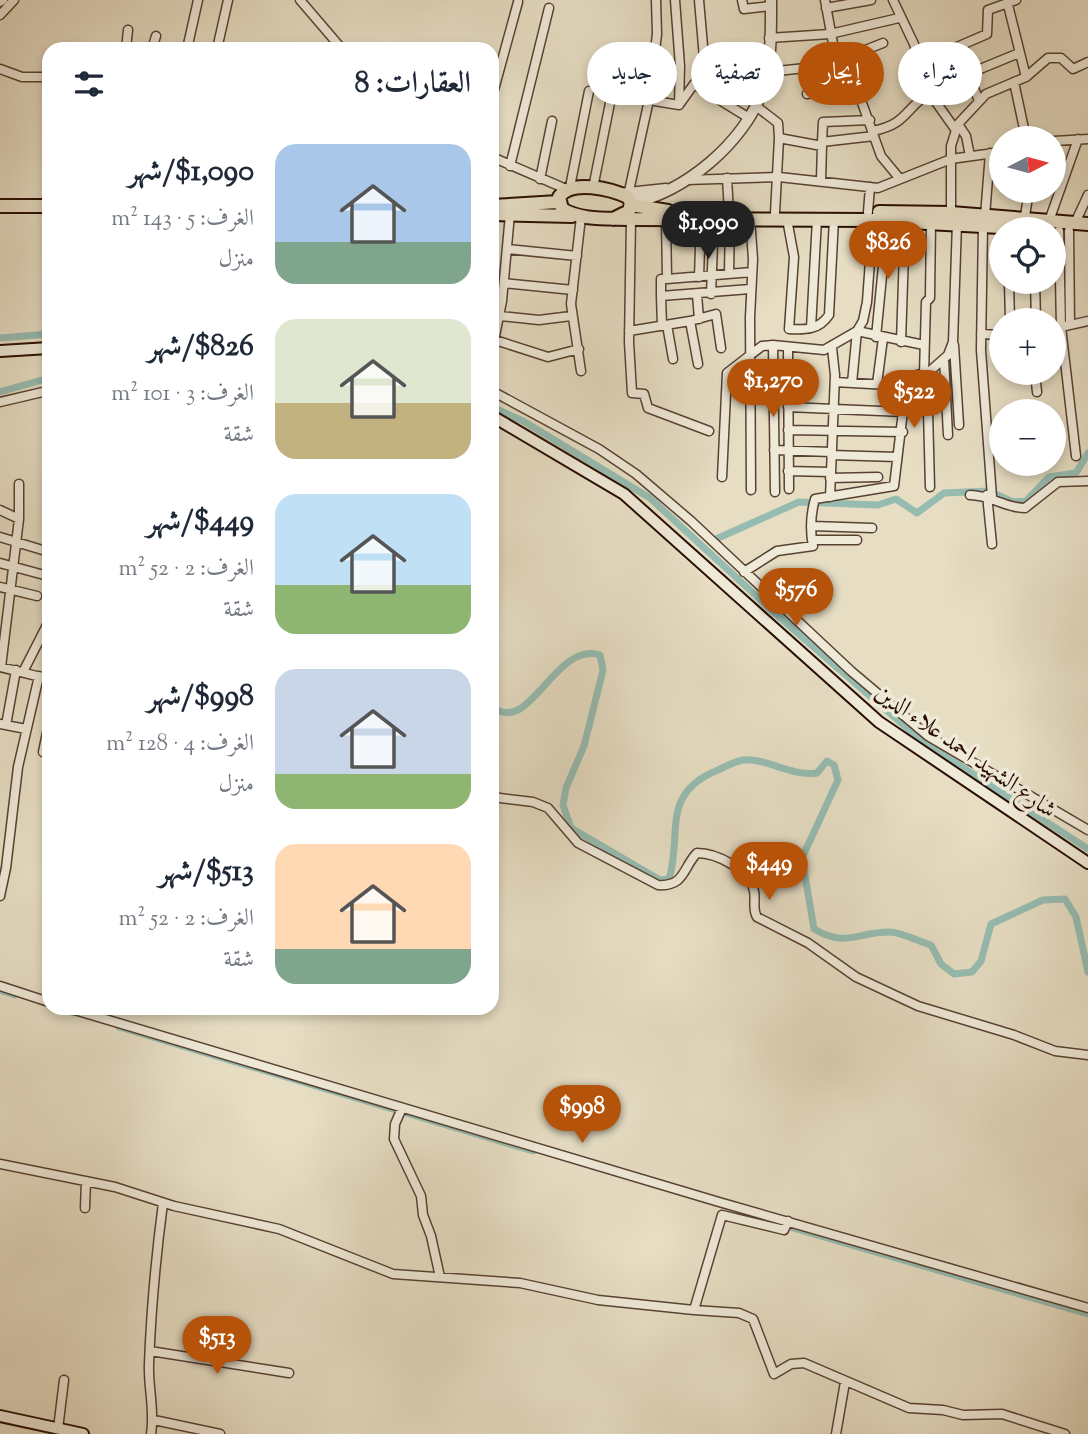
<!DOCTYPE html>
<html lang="ar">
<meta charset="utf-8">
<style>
:root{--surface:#fff;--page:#f6f6f7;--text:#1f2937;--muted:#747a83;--accent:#b45309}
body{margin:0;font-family:"Sorts Mill Goudy",Amiri,serif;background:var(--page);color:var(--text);direction:rtl;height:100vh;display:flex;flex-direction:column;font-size:26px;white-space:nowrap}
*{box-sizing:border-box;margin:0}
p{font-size:23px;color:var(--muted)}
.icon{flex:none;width:38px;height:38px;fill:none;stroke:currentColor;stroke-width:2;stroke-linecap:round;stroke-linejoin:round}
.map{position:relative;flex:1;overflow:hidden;direction:ltr}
.details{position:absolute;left:42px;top:42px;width:457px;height:973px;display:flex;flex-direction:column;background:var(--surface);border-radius:21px;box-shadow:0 4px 10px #0003;direction:rtl}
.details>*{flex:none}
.hud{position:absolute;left:520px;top:42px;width:462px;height:63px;direction:rtl;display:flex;gap:14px}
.needle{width:46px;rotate:84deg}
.fabs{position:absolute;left:989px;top:126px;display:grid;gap:14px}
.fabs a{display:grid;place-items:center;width:77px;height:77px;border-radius:50%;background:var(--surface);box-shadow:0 4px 10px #0003;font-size:35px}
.price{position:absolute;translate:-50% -60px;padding:0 16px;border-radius:24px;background:var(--accent);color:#fff;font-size:23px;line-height:46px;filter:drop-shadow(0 2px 4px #0008)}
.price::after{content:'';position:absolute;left:50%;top:42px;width:21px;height:16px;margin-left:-10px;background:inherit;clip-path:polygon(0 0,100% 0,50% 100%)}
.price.active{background:#222;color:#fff}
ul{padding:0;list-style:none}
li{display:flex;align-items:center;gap:21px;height:175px;padding:0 28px}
li span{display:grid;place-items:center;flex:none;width:196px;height:140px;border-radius:21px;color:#555}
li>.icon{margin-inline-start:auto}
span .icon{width:84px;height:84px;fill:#fffc;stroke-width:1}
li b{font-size:30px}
h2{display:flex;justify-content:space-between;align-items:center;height:84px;padding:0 28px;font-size:30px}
.tag{padding:0 24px;border-radius:32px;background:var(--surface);box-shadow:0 4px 10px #0003;font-size:24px;line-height:63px}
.tag.active{background:var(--accent);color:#fff}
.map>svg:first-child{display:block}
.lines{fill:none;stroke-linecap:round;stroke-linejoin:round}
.canal{stroke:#96bcb1;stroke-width:7}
.minor-casing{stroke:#584132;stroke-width:11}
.tertiary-casing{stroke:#584132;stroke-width:13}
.secondary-casing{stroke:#290d02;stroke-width:14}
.primary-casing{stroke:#290d02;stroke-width:16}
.minor{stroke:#efe9d8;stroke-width:8}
.tertiary{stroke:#efe9d8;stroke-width:10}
.secondary{stroke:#efe9d8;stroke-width:10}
.primary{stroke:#e6ddc3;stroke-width:12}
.labels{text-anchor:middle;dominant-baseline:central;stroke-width:7;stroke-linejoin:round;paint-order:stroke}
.street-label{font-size:24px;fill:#290d02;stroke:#efe9d8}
</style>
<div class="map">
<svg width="1088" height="1434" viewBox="0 0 1088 1434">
<rect width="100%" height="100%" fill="#e6ddc3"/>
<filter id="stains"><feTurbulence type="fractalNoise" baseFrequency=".00286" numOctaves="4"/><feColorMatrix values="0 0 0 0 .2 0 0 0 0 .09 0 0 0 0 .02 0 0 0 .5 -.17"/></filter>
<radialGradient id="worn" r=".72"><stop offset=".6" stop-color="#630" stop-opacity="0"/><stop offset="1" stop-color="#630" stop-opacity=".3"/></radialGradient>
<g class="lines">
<!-- canal -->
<path class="canal" d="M 0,338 L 49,334
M 0,392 L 49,378
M 492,407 L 523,421 L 650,498 L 778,616 L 922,741 L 1088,849
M 993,493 L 1013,502 L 1026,501 L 1049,477 L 1076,473 L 1088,453
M 716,539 L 799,502 L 878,505 L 896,499 L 917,513 L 944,493 L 989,491
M 492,598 L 495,602 L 492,614
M 492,706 C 529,739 555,640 600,655 L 603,670 L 584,746 L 566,788 L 563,805 L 571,828 L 660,880 L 669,879 C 683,834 659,794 718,770 C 725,767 735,761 743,760 C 768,758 791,777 817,773 L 827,761 L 834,765 L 838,780 L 802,858 L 814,929 C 846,948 857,932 889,932 C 901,932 918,941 931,945 L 941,964 L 954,974 L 972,972 L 981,961 L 991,924 L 1043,900 L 1065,899 L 1076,917 L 1088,972
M 0,990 L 15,995
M 57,1008 L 74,1013
M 119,1027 L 533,1151
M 783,1225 L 1088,1314"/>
<defs>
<path id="minor" d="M 300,0 L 342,49
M 656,0 L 657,34 L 649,100 L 679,105 L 694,84 L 749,118
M 675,0 L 680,66 L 679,105
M 699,0 L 707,92
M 742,0 L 744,9 L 771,6
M 825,0 L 834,49 L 851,72 L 881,156 L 900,179
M 893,0 L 914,44 L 926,88 L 955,129
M 0,2 L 3,0
M 1008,5 L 1026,77
M 826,8 L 871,0
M 0,15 L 14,0
M 769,38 L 830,34 L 899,18
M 958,47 L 979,101
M 126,49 L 128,30
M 152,49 L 156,36
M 187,49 L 198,0
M 217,49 L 228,0
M 920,63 L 987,34 L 988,10 L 1016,0
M 0,69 L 22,77 L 49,77
M 767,72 L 825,66 L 883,43
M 968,74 L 1019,53
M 1014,82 L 1026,138
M 807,94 L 856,84
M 492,97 L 518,2
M 756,106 L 778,123 L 779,138 L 822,146 L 822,142 L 874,136
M 958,124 L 966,136 L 970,156
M 873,131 C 907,124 904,110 929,93
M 1054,141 L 1088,139
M 822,142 L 823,122 L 870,120
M 492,157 L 566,189
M 510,166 L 549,8
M 727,178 L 729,213
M 540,179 L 552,121
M 686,180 L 779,177 L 878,188 L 951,159 L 1001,152
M 821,180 L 822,146
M 570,187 L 589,91
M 593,188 L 612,93 L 649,100 L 629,191
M 868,212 L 870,187
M 775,213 L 779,138
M 951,213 L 951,146 L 958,124 L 986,94 L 1026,77 L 1048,58 L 1061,58 L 1073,69 L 1088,62
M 985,216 L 990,153
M 631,219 L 629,342 L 632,393 L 644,394 L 648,408 L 709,431
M 750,219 L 753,259 L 750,317 L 751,490
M 787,219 L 794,257 L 789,329 C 805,330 819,330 829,315 L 834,219
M 1049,221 L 1078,139
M 1024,222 L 1029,191
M 1075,223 L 1088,195
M 983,225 L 981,350 L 992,497
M 1069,231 L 1070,325
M 507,249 L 577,256
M 729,274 L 730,219
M 699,277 L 701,219
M 667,279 L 752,272
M 1009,282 L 1010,320
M 1035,282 L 1036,320
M 504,283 L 573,290
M 711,294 L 714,219
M 697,295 L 699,319
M 661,296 L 661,279 L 667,279 L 666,218
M 500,316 L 539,320 L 571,316
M 690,321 L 716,314 L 721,348
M 667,325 L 673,359
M 662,326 L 661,296 L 750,289
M 811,328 L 817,219
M 1054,328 L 1061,327 L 1059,231
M 629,331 L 690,321 L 698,364
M 981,334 L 1001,335
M 876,337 L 885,246
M 495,340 L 548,357 L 579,349
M 901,342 L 905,222
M 954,345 L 959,425
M 788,347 L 789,489
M 492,351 L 502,301 L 510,214
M 944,359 L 948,435
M 581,371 L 571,304 L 581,217
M 927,373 L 930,487
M 1035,373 L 1037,392
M 924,374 L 926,302 L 930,298 L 931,222
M 835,382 L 906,386
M 852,383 L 857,331 L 924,345
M 877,384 L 883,338
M 492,391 L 599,449 L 636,474 L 691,521 L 851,671 L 928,736 L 1088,830
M 0,402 L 47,391
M 788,407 L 904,412
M 788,430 L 903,432
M 774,450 L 831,452
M 831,455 L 897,457
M 1076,456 L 1061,327 L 1088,321
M 788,471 L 830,472
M 722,477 L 727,373 L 762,346 L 773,345
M 830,478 L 878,477
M 775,492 L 773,345 L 824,350 L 857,331 L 863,321 L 867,302 L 873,220
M 970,495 C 991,495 1005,508 1025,508 L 1058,482 L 1088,481
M 987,495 L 992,544
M 830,497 L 835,375 L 832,348
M 0,510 L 19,519
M 812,526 L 872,528
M 0,537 L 49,552
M 812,540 L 857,540
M 0,563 L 48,576
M 744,572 L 777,551 L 813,546 C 810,531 811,513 815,499 L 894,486 L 907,378 L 930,371 L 948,355 L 953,342 L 957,223
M 0,587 L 37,596
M 0,667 L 49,679
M 1,667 L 19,519 L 19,484
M 23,672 L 49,621
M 0,724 L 26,729
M 6,725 L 16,670
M 43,752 L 49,723
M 492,797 L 533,802 L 548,808 L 578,843 L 658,885 C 685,887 683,867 697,853 C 717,853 750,870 754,891 C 756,900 752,909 757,917 L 808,943 L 856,977 L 918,1006 L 1014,1035 L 1055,1051 L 1088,1055
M 0,896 L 6,868 L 18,767 L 39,676
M 0,986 L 49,1002
M 68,1008 L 719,1202 L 1088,1308
M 402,1108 L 395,1124 L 394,1139 L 421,1196 L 423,1215 L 431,1236 L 440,1277
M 0,1164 L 115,1187 L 174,1206 L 279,1229 L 393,1274 L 520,1283 L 598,1300 L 694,1310 L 722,1215 L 784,1230 L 788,1221
M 85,1208 L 86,1181
M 694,1310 L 739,1313 L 753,1319 L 774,1374 L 791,1364 L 804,1363 L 909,1408 L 943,1410 L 963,1415 L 1002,1414 L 1065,1434
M 150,1351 L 289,1373
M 154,1420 L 220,1434
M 58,1429 L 64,1380
M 151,1434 C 155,1410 148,1388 149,1364 C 151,1311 156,1256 163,1203
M 836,1434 L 845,1382"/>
<path id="tertiary" d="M 619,194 L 666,189
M 631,203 C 683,194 745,142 762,91 C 772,64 771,29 771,0"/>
<path id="secondary" d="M 0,351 L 49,348
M 492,416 L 624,494 L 879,722 L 1088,863
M 0,1416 L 83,1434"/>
<path id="primary" d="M 631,205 L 668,211
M 0,206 L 49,206
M 492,206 L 558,202
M 879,212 L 951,213 L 1088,224
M 492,214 L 572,216
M 613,219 L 629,211 L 631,203 L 628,197 C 611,189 571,179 559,197 L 562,209 C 582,221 609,218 631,219 L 873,220 L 1038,229"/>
</defs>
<!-- minor casing -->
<use href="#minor" class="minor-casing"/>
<!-- tertiary casing -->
<use href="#tertiary" class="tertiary-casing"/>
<!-- secondary casing -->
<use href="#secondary" class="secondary-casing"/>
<!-- primary casing -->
<use href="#primary" class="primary-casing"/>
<!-- minor -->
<use href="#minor" class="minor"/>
<!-- tertiary -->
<use href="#tertiary" class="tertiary"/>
<!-- secondary -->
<use href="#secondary" class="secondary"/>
<!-- primary -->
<use href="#primary" class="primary"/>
</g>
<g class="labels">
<!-- street labels -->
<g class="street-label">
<text transform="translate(965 752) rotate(35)">شارع الشهيد احمد علاء الدين</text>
</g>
</g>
<rect width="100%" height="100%" filter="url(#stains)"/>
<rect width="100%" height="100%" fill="url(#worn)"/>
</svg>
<div class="fabs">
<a><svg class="needle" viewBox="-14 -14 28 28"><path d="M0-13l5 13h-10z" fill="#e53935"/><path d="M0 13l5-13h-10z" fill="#747a83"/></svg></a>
<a><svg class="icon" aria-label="locate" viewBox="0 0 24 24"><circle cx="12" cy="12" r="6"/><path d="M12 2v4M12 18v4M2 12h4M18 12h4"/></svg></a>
<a>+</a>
<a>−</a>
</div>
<b class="price active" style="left:708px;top:261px">$1,090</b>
<b class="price" style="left:888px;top:281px">$826</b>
<b class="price" style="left:773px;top:419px">$1,270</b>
<b class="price" style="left:914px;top:430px">$522</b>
<b class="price" style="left:796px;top:628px">$576</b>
<b class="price" style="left:769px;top:902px">$449</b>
<b class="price" style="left:582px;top:1145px">$998</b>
<b class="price" style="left:217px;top:1376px">$513</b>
<div class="hud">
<a class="tag">شراء</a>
<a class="tag active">إيجار</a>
<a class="tag">تصفية</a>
<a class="tag">جديد</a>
</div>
<section class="details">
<h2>العقارات: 8<svg class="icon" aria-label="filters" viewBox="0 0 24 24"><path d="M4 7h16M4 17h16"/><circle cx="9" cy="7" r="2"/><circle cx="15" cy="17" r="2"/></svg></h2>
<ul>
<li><span style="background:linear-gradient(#a9c7e8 70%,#7fa58c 0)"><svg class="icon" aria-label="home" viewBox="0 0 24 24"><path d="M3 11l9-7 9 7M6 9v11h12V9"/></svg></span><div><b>$1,090/شهر</b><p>الغرف: 5 · 143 m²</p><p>منزل</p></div></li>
<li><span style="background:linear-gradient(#dfe7d0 60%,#c2b280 0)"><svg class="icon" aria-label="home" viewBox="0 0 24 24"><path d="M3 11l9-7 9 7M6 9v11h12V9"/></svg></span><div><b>$826/شهر</b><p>الغرف: 3 · 101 m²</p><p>شقة</p></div></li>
<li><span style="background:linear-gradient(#bfe0f5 65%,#8fb573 0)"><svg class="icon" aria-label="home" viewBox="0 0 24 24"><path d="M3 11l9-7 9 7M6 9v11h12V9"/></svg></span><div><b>$449/شهر</b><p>الغرف: 2 · 52 m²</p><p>شقة</p></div></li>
<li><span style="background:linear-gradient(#c9d6e8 75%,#8fb573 0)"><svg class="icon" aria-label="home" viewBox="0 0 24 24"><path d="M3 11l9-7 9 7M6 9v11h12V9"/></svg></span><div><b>$998/شهر</b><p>الغرف: 4 · 128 m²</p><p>منزل</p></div></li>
<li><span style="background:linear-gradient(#ffd9b3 75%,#7fa58c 0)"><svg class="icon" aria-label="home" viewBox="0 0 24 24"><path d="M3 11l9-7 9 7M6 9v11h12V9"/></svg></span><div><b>$513/شهر</b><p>الغرف: 2 · 52 m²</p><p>شقة</p></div></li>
</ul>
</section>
</div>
